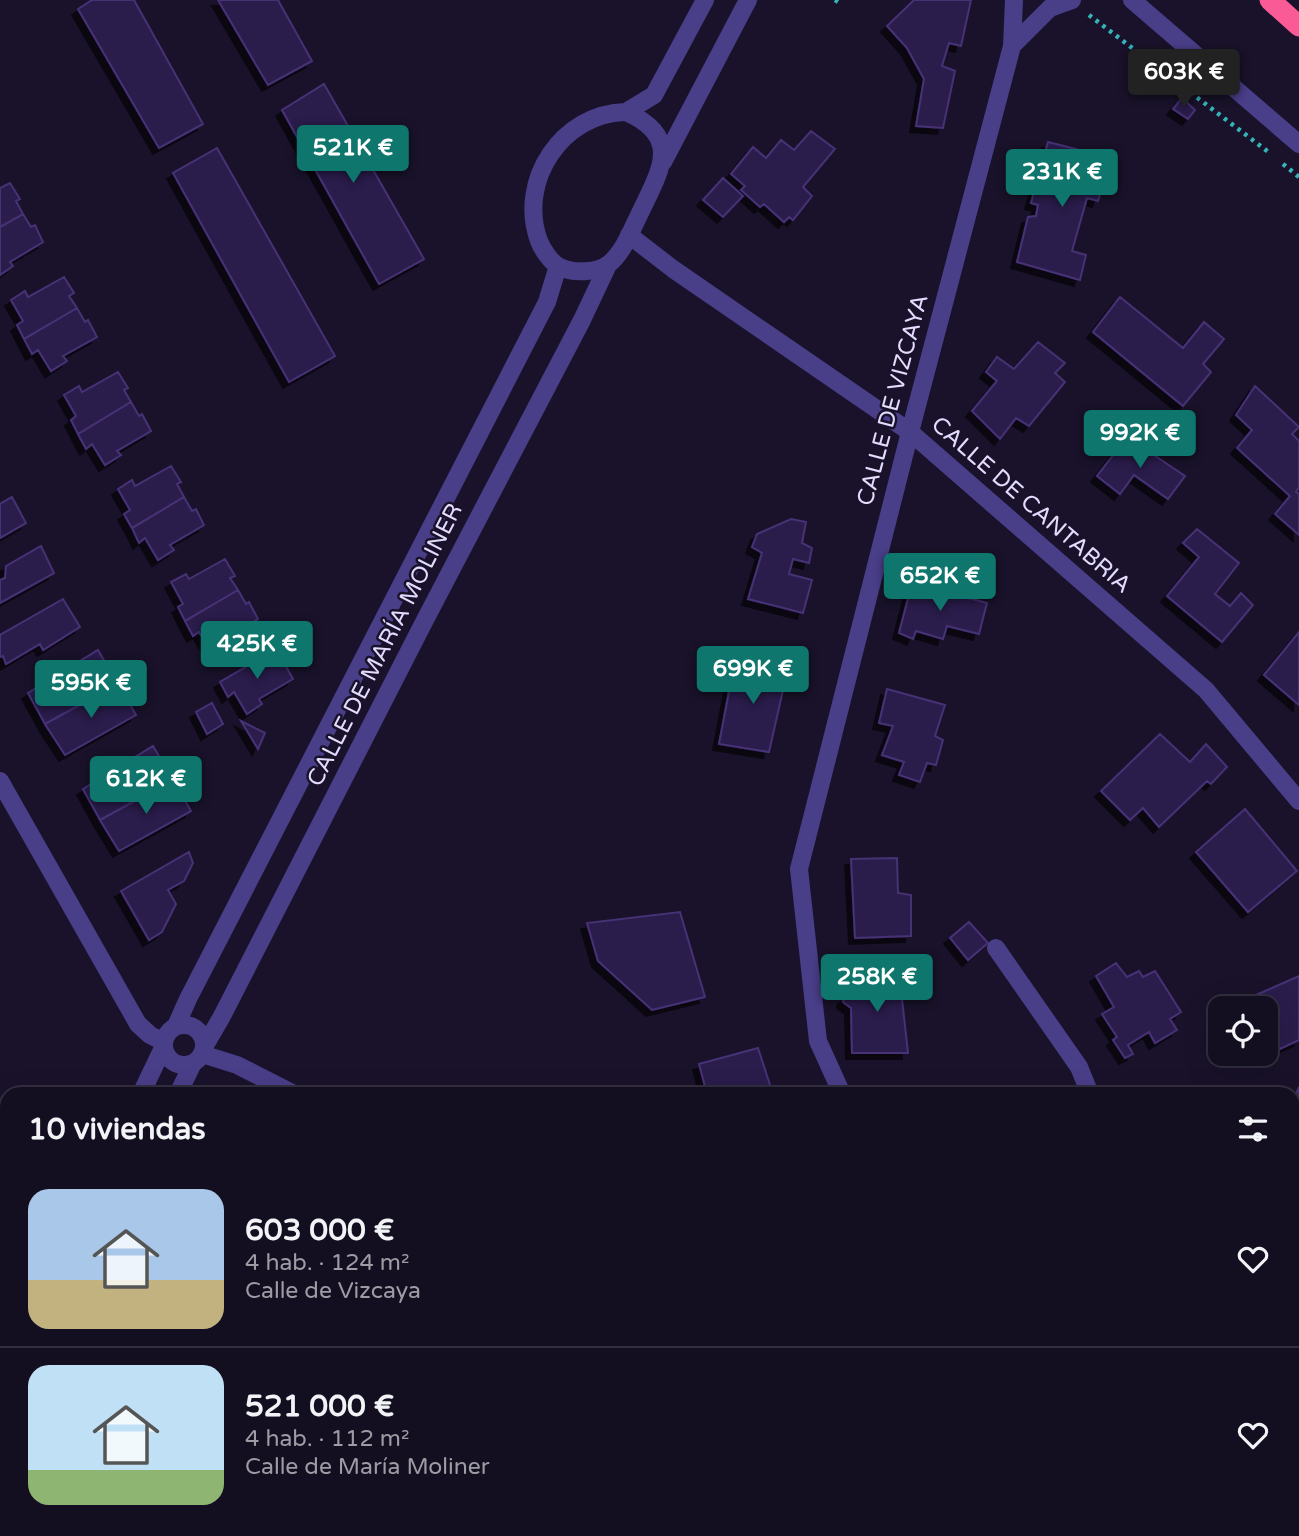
<!DOCTYPE html>
<html lang="es">
<meta charset="utf-8">
<style>
:root{--surface:#130e20;--page:#1c1729;--text:#f1f3f6;--muted:#9d9ca5;--line:#322e3e;--accent:#0f766e}
body{margin:0;font-family:"Varela Round",sans-serif;background:var(--page);color:var(--text);height:100vh;display:flex;flex-direction:column;font-size:26px;white-space:nowrap}
*{box-sizing:border-box;margin:0}
p{font-size:23px;color:var(--muted)}
.icon{flex:none;width:38px;height:38px;fill:none;stroke:currentColor;stroke-width:2;stroke-linecap:round;stroke-linejoin:round}
.map{position:relative;flex:1;overflow:hidden}
.panel{position:absolute;left:0px;top:1087px;width:1300px;height:450px;display:flex;flex-direction:column;background:var(--surface);border-radius:21px 21px 0 0;box-shadow:0 7px 28px #0002,0 0 0 2px var(--line)}
.panel>*{flex:none}
.controls{position:absolute;left:1208px;top:996px;display:grid;gap:14px}
.controls a{display:grid;place-items:center;width:70px;height:70px;border-radius:14px;background:var(--surface);box-shadow:0 7px 28px #0002,0 0 0 2px var(--line);font-size:35px}
.price{position:absolute;translate:-50% -60px;padding:0 16px;border-radius:7px;background:var(--accent);color:#fff;font-size:23px;line-height:46px;filter:drop-shadow(0 2px 4px #0008)}
.price::after{content:'';position:absolute;left:50%;top:42px;width:21px;height:16px;margin-left:-10px;background:inherit;clip-path:polygon(0 0,100% 0,50% 100%)}
.price.active{background:#222;color:#fff}
ul{padding:0;list-style:none}
li{display:flex;align-items:center;gap:21px;height:175px;padding:0 28px}
li+li{border-top:2px solid var(--line)}
li span{display:grid;place-items:center;flex:none;width:196px;height:140px;border-radius:21px;color:#555}
li>.icon{margin-inline-start:auto}
span .icon{width:84px;height:84px;fill:#fffc;stroke-width:1}
li b{font-size:30px}
h2{display:flex;justify-content:space-between;align-items:center;height:84px;padding:0 28px;font-size:30px}
.map>svg:first-child{display:block}
.green{fill:#153234}
.building{fill:#2c1e4b;stroke:#463176;stroke-width:2;filter:url(#shadow)}
.lines{fill:none;stroke-linecap:round;stroke-linejoin:round}
.path{stroke:#35b4b9;stroke-width:4.5;stroke-dasharray:3.5 5;stroke-linecap:butt}
.minor{stroke:#493e88;stroke-width:18}
.highway{stroke:#fa5b97;stroke-width:21}
.labels{text-anchor:middle;dominant-baseline:central;stroke-width:5;stroke-linejoin:round;paint-order:stroke}
.street-label{font-size:23px;fill:#e3dcfe;stroke:#19122a}
</style>
<div class="map">
<svg width="1299" height="1536" viewBox="0 0 1299 1536">
<defs>
<filter id="shadow"><feDropShadow dx="-6" dy="6" stdDeviation="0" flood-color="#0009"/></filter>
</defs>
<rect width="100%" height="100%" fill="#19122a"/>
<!-- green -->
<path class="green" d="M 1293,1315 L 1299,1315 L 1299,1386 L 1293,1386 Z"/>
<!-- building -->
<path class="building" d="M 92,0 L 134,0 L 203,124 L 159,148 L 78,9 Z
M 218,0 L 278,0 L 312,61 L 268,85 Z
M 914,0 L 971,0 L 961,46 L 949,43 L 942,66 L 955,71 L 943,128 L 916,126 L 924,79 L 907,48 L 887,26 Z
M 324,84 L 424,259 L 379,284 L 282,110 Z
M 1182,98 L 1195,110 L 1188,119 L 1173,109 Z
M 811,131 L 835,149 L 803,187 L 812,196 L 793,220 L 789,217 L 784,222 L 764,204 L 760,207 L 741,190 L 745,186 L 731,174 L 753,147 L 766,158 L 781,140 L 794,150 Z
M 1048,142 L 1111,158 L 1098,201 L 1087,198 L 1072,251 L 1086,255 L 1080,280 L 1017,262 L 1028,217 L 1036,216 L 1038,205 L 1031,203 Z
M 217,148 L 335,356 L 289,382 L 173,173 Z
M 723,178 L 743,196 L 723,217 L 703,200 Z
M 10,183 L 20,199 L 16,201 L 23,214 L 0,227 L 0,188 Z
M 23,214 L 31,227 L 35,225 L 43,242 L 10,262 L 13,266 L 0,275 L 0,227 Z
M 64,277 L 74,293 L 69,296 L 77,308 L 24,339 L 17,325 L 23,321 L 11,300 L 25,291 L 28,297 Z
M 1120,297 L 1183,348 L 1204,322 L 1224,339 L 1203,364 L 1211,372 L 1183,406 L 1093,332 Z
M 77,308 L 85,322 L 88,320 L 97,337 L 63,356 L 67,361 L 51,371 L 38,350 L 32,354 L 24,339 Z
M 1038,342 L 1065,363 L 1055,373 L 1065,382 L 1029,426 L 1016,418 L 1000,439 L 972,411 L 997,381 L 986,372 L 997,357 L 1014,369 Z
M 118,372 L 128,388 L 124,390 L 131,402 L 78,434 L 71,420 L 76,416 L 64,395 L 79,386 L 82,392 Z
M 1255,386 L 1299,427 L 1292,434 L 1299,441 L 1299,487 L 1296,492 L 1299,494 L 1299,535 L 1275,514 L 1290,496 L 1237,448 L 1252,430 L 1236,415 Z
M 131,402 L 139,416 L 142,414 L 151,431 L 117,451 L 121,455 L 105,465 L 92,444 L 86,449 L 78,434 Z
M 1127,437 L 1185,476 L 1168,499 L 1134,475 L 1120,494 L 1097,476 Z
M 171,466 L 181,482 L 177,484 L 184,497 L 132,528 L 124,514 L 130,510 L 118,489 L 132,480 L 135,486 Z
M 12,497 L 26,523 L 0,538 L 0,504 Z
M 184,497 L 192,511 L 196,509 L 204,525 L 170,545 L 174,550 L 158,560 L 145,538 L 139,543 L 132,528 Z
M 791,519 L 806,522 L 802,543 L 812,548 L 809,563 L 793,559 L 789,574 L 812,580 L 803,613 L 748,599 L 762,553 L 752,547 L 757,534 Z
M 1197,529 L 1239,563 L 1215,594 L 1230,606 L 1241,593 L 1253,605 L 1222,642 L 1167,596 L 1199,557 L 1183,543 Z
M 41,546 L 54,573 L 0,603 L 0,580 L 5,578 L 6,566 Z
M 225,559 L 235,576 L 230,578 L 238,590 L 185,621 L 178,607 L 183,604 L 171,582 L 186,574 L 189,579 Z
M 912,583 L 987,603 L 979,634 L 947,626 L 943,639 L 916,631 L 913,639 L 899,633 Z
M 238,590 L 246,604 L 249,602 L 258,619 L 224,639 L 227,643 L 212,653 L 199,632 L 193,636 L 185,621 Z
M 63,599 L 80,627 L 43,650 L 40,644 L 6,664 L 3,656 L 0,657 L 0,635 Z
M 1299,632 L 1299,705 L 1264,675 Z
M 98,650 L 118,684 L 45,724 L 28,693 Z
M 273,651 L 281,665 L 284,663 L 293,679 L 259,699 L 262,704 L 247,714 L 234,692 L 228,697 L 220,682 Z
M 735,660 L 788,668 L 769,752 L 719,744 Z
M 118,684 L 136,715 L 65,755 L 45,724 Z
M 887,689 L 945,705 L 935,736 L 943,740 L 936,765 L 927,763 L 920,782 L 899,775 L 904,762 L 882,755 L 893,726 L 879,723 Z
M 212,703 L 223,724 L 207,734 L 196,712 Z
M 241,721 L 265,733 L 258,749 Z
M 1160,734 L 1190,762 L 1206,744 L 1227,767 L 1211,784 L 1207,781 L 1159,827 L 1143,808 L 1130,820 L 1101,791 Z
M 153,746 L 173,780 L 100,820 L 83,789 Z
M 173,780 L 191,811 L 119,851 L 100,820 Z
M 1245,809 L 1297,871 L 1248,912 L 1196,852 Z
M 189,852 L 193,863 L 184,881 L 168,890 L 176,904 L 162,932 L 149,940 L 121,891 Z
M 897,858 L 898,893 L 911,895 L 911,936 L 855,938 L 851,859 Z
M 680,912 L 705,997 L 652,1010 L 598,961 L 587,923 Z
M 969,922 L 988,943 L 968,960 L 950,938 Z
M 1116,963 L 1127,977 L 1139,971 L 1143,977 L 1155,971 L 1181,1012 L 1170,1019 L 1177,1030 L 1155,1043 L 1149,1032 L 1128,1045 L 1133,1054 L 1125,1058 L 1113,1040 L 1117,1037 L 1102,1014 L 1114,1007 L 1096,976 Z
M 899,972 L 908,1053 L 852,1053 L 851,1008 L 843,1002 L 844,998 L 850,996 L 849,974 Z
M 1299,976 L 1299,1040 L 1280,1049 L 1265,1017 L 1265,1008 L 1261,1008 L 1256,995 Z
M 758,1048 L 773,1094 L 707,1094 L 699,1064 Z
M 1299,1087 L 1299,1114 L 1293,1101 Z
M 1293,1465 L 1299,1465 L 1299,1536 L 1259,1536 L 1258,1530 L 1293,1530 Z
M 1033,1530 L 1048,1530 L 1051,1536 L 1020,1536 Z"/>
<g class="lines">
<!-- path -->
<path class="path" d="M 835,0 L 838,2 L 840,0
M 1089,15 L 1271,154
M 1283,164 L 1299,177"/>
<!-- minor -->
<path class="minor" d="M 1132,0 L 1299,144
M 1012,46 L 1050,8 L 1072,0
M 626,112 C 683,137 660,171 640,213 C 632,229 624,251 610,263 C 598,273 572,274 558,266 C 551,262 542,249 539,241 C 517,181 562,113 626,112 Z
M 626,112 L 654,95 L 705,0
M 663,162 L 748,0
M 629,235 L 673,269 L 910,432 L 1206,690 L 1299,801
M 0,781 L 138,1024 L 150,1035 L 164,1042
M 996,948 L 1079,1067 L 1090,1094
M164 1045a20 20 0 1 1 40 0a20 20 0 1 1-40 0Z
M 176,1026 L 188,999 L 547,302 L 558,266
M 204,1047 L 221,1018 L 425,620 L 582,320 L 608,265
M 202,1054 L 237,1065 L 294,1094
M 141,1094 L 163,1048
M 178,1094 L 193,1063
M 842,1094 L 818,1041 L 799,869 L 910,432 L 1012,46 L 1014,0
M 0,1367 L 7,1354
M 0,1433 L 7,1420
M 337,1530 L 338,1536
M 689,1530 L 693,1536
M 1124,1530 L 1127,1536
M 1160,1530 L 1160,1536
M 935,1536 L 942,1530"/>
<!-- highway -->
<path class="highway" d="M 1270,0 L 1299,26"/>
</g>
<g class="labels">
<!-- street labels -->
<g class="street-label">
<text transform="translate(893 400) rotate(-75)">CALLE DE VIZCAYA</text>
<text transform="translate(1031 505) rotate(41)">CALLE DE CANTABRIA</text>
<text transform="translate(385 645) rotate(-63)">CALLE DE MARÍA MOLINER</text>
</g>
</g>
</svg>
<div class="controls">
<a><svg class="icon" aria-label="locate" viewBox="0 0 24 24"><circle cx="12" cy="12" r="6"/><path d="M12 2v4M12 18v4M2 12h4M18 12h4"/></svg></a>
</div>
<b class="price active" style="left:1184px;top:109px">603K €</b>
<b class="price" style="left:353px;top:185px">521K €</b>
<b class="price" style="left:1062px;top:209px">231K €</b>
<b class="price" style="left:1140px;top:470px">992K €</b>
<b class="price" style="left:940px;top:613px">652K €</b>
<b class="price" style="left:257px;top:681px">425K €</b>
<b class="price" style="left:753px;top:706px">699K €</b>
<b class="price" style="left:91px;top:720px">595K €</b>
<b class="price" style="left:146px;top:816px">612K €</b>
<b class="price" style="left:877px;top:1014px">258K €</b>
<section class="panel">
<h2>10 viviendas<svg class="icon" aria-label="filters" viewBox="0 0 24 24"><path d="M4 7h16M4 17h16"/><circle cx="9" cy="7" r="2"/><circle cx="15" cy="17" r="2"/></svg></h2>
<ul>
<li><span style="background:linear-gradient(#a9c7e8 65%,#c2b280 0)"><svg class="icon" aria-label="home" viewBox="0 0 24 24"><path d="M3 11l9-7 9 7M6 9v11h12V9"/></svg></span><div><b>603 000 €</b><p>4 hab. · 124 m²</p><p>Calle de Vizcaya</p></div><svg class="icon" aria-label="heart" viewBox="0 0 24 24"><path d="M12 20l-8-8c-3-5 5-10 8-4 3-6 11-1 8 4z"/></svg></li>
<li><span style="background:linear-gradient(#bfe0f5 75%,#8fb573 0)"><svg class="icon" aria-label="home" viewBox="0 0 24 24"><path d="M3 11l9-7 9 7M6 9v11h12V9"/></svg></span><div><b>521 000 €</b><p>4 hab. · 112 m²</p><p>Calle de María Moliner</p></div><svg class="icon" aria-label="heart" viewBox="0 0 24 24"><path d="M12 20l-8-8c-3-5 5-10 8-4 3-6 11-1 8 4z"/></svg></li>
</ul>
</section>
</div>
